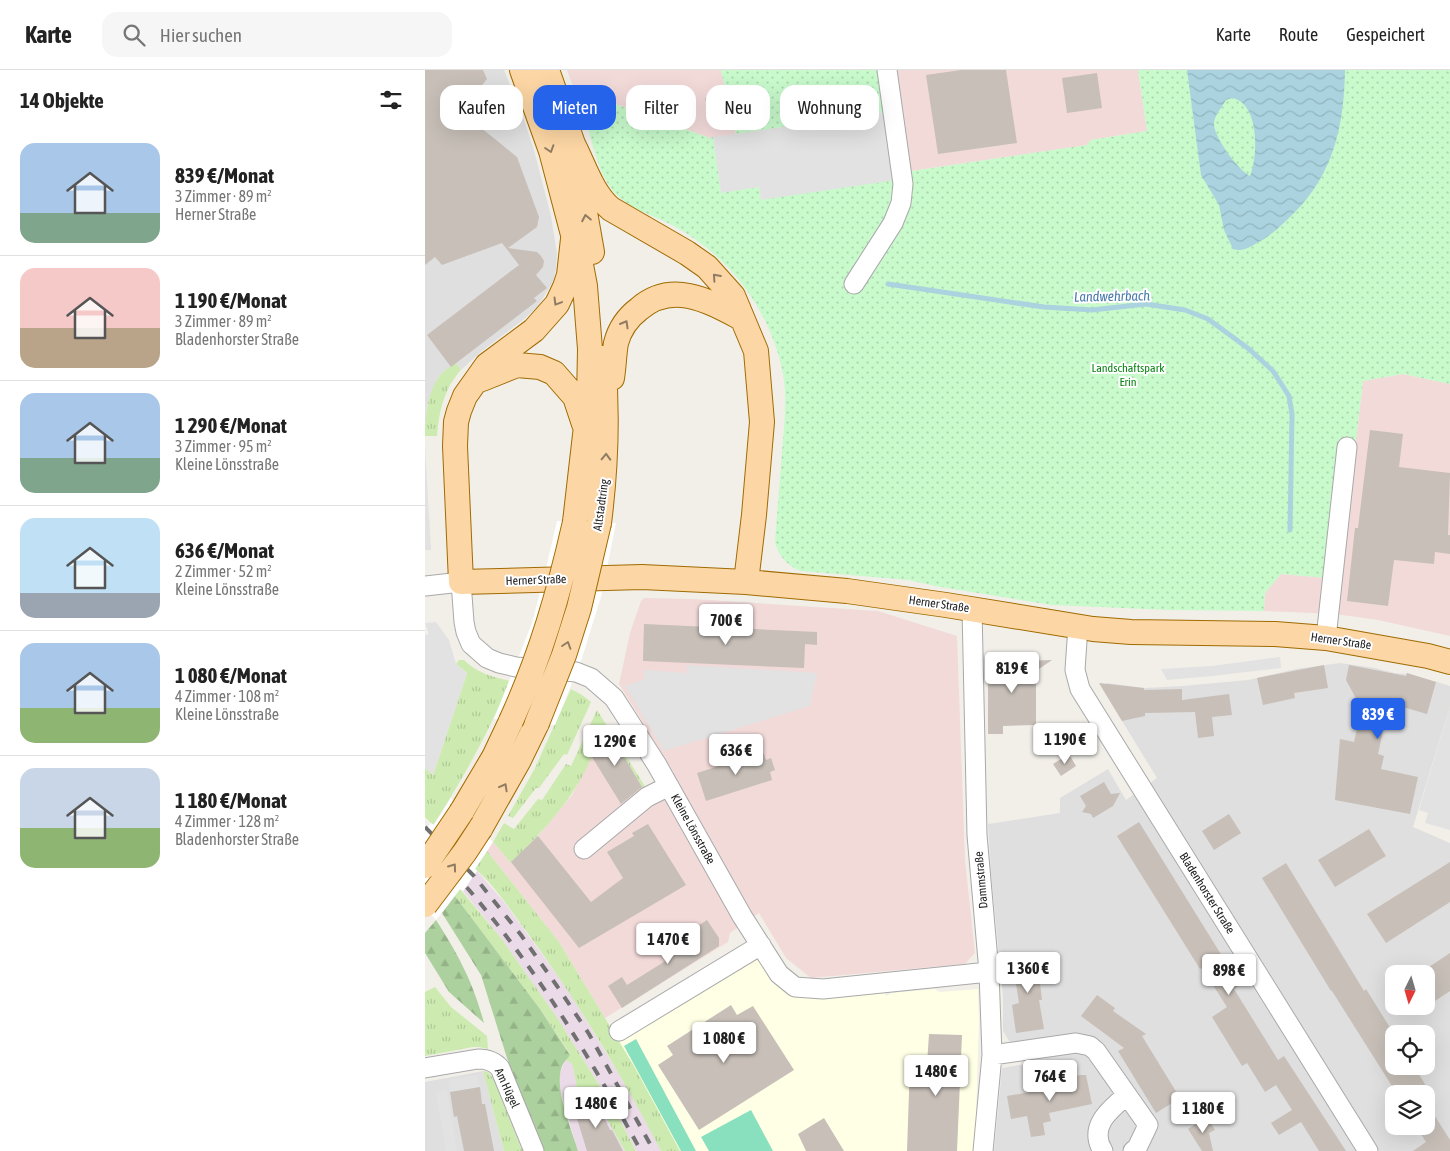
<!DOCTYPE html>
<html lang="de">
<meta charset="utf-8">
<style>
:root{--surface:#fff;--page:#f6f6f6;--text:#222;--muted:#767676;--line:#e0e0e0;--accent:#2563eb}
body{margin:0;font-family:"Asap Condensed",sans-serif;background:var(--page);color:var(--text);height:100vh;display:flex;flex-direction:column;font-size:19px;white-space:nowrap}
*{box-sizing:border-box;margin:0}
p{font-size:16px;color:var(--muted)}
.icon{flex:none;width:28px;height:28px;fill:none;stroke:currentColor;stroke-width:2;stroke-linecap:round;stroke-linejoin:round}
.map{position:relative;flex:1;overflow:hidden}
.side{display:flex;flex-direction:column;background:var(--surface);width:425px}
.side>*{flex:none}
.guide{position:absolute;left:15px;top:15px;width:475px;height:45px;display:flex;gap:10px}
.needle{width:32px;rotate:185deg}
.fabs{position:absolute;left:960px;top:895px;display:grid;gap:10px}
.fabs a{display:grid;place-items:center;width:50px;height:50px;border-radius:10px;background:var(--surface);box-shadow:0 5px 20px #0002;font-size:25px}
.price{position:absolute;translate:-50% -42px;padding:0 11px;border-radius:5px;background:#fff;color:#222;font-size:16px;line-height:32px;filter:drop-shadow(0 1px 2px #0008)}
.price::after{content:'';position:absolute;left:50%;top:30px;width:15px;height:11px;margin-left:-8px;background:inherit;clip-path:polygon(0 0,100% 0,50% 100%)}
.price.active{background:var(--accent);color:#fff}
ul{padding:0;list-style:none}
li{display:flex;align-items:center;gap:15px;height:125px;padding:0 20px}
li+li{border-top:1px solid var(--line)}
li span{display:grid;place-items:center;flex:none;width:140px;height:100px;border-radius:15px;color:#555}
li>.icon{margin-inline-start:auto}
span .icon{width:60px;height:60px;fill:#fffc;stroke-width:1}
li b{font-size:21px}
h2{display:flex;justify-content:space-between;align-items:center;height:60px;padding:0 20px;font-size:21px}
.tag{padding:0 18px;border-radius:15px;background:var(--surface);box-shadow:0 5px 20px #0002;font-size:18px;line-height:45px}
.tag.active{background:var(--accent);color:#fff}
header{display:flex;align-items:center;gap:30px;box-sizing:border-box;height:70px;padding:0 25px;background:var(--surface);border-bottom:1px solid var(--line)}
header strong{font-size:24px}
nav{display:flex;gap:28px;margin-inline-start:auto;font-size:18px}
.search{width:350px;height:45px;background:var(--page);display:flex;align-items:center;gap:12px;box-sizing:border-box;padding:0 18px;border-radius:15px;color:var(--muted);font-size:19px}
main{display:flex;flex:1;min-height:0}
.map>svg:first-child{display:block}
.residential{fill:#e0dfdf;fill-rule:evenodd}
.commercial{fill:#f2dad9}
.industrial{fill:#ebdbe8}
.education{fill:#ffffe5}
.grass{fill:url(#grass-tufts)}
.forest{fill:url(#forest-firs)}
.park{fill:url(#park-dots)}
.pitch{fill:#88e0be}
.parking{fill:#e2e2e2}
.water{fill:url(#water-waves);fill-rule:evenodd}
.pier{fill:#fff}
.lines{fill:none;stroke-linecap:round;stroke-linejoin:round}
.stream{stroke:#aad3df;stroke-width:5}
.building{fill:#c7bfb8}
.minor-casing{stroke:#a9a9a9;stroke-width:21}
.major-casing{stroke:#a06b00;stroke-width:26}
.minor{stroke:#fff;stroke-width:19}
.major{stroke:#fcd6a4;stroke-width:24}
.rail{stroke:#707070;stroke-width:4;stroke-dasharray:10 10;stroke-linecap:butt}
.major-bridge-casing{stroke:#a06b00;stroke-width:26;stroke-linecap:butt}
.major-bridge{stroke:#fcd6a4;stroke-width:24}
.oneway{stroke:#8f7c63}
.labels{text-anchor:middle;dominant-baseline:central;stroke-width:4;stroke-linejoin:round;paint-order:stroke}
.park-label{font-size:12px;fill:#0c8416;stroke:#fff}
.street-label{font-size:12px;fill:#222;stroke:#fff}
.water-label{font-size:14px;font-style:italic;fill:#4a7aab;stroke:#fff}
</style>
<header>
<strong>Karte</strong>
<div class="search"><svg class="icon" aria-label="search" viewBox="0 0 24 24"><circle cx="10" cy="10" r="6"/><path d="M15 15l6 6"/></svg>Hier suchen</div>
<nav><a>Karte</a><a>Route</a><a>Gespeichert</a></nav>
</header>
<main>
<section class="side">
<h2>14 Objekte<svg class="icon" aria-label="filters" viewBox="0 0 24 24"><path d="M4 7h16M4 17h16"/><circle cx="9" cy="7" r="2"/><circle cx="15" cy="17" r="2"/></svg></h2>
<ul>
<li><span style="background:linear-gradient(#a9c7e8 70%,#7fa58c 0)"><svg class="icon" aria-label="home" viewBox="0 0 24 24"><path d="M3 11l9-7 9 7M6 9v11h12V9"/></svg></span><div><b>839 €/Monat</b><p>3 Zimmer · 89 m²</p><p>Herner Straße</p></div></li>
<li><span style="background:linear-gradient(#f6c9c9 60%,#b9a48a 0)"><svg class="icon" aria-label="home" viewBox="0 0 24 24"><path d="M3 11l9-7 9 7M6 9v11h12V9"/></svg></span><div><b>1 190 €/Monat</b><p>3 Zimmer · 89 m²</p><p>Bladenhorster Straße</p></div></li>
<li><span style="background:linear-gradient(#a9c7e8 65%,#7fa58c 0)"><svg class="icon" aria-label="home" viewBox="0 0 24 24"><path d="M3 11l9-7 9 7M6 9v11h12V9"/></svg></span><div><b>1 290 €/Monat</b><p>3 Zimmer · 95 m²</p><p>Kleine Lönsstraße</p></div></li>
<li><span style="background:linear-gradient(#bfe0f5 75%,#9aa5b1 0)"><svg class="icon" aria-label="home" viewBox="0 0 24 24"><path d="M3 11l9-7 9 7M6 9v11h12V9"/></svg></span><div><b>636 €/Monat</b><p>2 Zimmer · 52 m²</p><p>Kleine Lönsstraße</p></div></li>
<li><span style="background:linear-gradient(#a9c7e8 65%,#8fb573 0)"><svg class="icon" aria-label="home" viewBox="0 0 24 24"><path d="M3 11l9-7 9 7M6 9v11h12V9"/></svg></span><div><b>1 080 €/Monat</b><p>4 Zimmer · 108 m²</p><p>Kleine Lönsstraße</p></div></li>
<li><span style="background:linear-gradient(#c9d6e8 60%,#8fb573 0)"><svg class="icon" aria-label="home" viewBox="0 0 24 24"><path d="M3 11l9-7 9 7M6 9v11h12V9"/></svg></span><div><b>1 180 €/Monat</b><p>4 Zimmer · 128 m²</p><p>Bladenhorster Straße</p></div></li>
</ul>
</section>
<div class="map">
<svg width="1025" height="1081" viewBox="0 0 1025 1081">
<defs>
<pattern id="grass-tufts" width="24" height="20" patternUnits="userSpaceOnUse" patternTransform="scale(1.25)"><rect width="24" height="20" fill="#cdebb0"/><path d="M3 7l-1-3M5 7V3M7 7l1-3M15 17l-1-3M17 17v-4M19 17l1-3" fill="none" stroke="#b0c997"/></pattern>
<pattern id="forest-firs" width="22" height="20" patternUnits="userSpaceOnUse" patternTransform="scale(1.25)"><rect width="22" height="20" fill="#add19e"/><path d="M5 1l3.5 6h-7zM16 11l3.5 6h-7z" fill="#95b388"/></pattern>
<pattern id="park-dots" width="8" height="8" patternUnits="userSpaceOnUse" patternTransform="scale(1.25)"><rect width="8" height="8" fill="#c8facc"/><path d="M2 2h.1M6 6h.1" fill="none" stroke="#acd6af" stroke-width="1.8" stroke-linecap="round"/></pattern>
<pattern id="water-waves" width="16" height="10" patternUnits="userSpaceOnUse" patternTransform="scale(1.25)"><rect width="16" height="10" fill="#aad3df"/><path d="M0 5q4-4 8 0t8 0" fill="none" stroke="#92b5bf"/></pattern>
</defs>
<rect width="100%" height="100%" fill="#f2efe9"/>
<!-- residential -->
<path class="residential" d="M 0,0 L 79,0 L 98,47 L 109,80 L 126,146 L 132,184 L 131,199 L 128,212 L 113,236 L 98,250 L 57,281 L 36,300 L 31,293 L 18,302 L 13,308 L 2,336 L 0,362 Z
M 915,593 L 950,598 L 970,603 L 982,604 L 982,603 L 1025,616 L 1025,636 L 988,757 L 1025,773 L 1025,1081 L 569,1081 L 577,998 L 600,994 L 596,974 L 584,971 L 578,961 L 578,927 L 566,803 L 563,754 L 635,743 L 635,728 L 683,699 L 701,730 L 732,708 L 678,620 L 682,613 L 719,618 L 758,616 L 823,610 L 871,599 ZM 969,904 L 1001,904 L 1001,936 L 969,936 ZM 969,964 L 1001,964 L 1001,996 L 969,996 ZM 969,1024 L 1001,1024 L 1001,1056 L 969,1056 Z
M 58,1001 L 79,1081 L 0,1081 L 0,1012 Z"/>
<!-- commercial -->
<path class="commercial" d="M 142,0 L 296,0 L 311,64 L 285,68 L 149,19 Z
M 469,0 L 713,0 L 722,61 L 666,70 L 662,75 L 486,101 L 483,95 Z
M 978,304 L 1025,314 L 1025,566 L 953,550 L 910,544 L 839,541 L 840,523 L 856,504 L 914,509 L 938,311 Z
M 219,528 L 268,529 L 453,541 L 532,566 L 540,790 L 550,883 L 540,894 L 386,908 L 361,888 L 334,843 L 305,863 L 303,872 L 180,948 L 134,872 L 62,781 L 68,772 L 86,793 L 113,766 L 147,725 L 168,684 L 175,656 L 198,685 L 219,719 L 249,703 L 194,614 L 205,563 L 216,531 Z"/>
<!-- industrial -->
<path class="industrial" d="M 52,801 L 79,832 L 143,920 L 212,1034 L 236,1081 L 211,1081 L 188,1037 L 131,946 L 76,868 L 38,821 Z
M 141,990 L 146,993 L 148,997 L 155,1034 L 170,1027 L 200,1081 L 153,1081 L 135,1020 L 135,1004 L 138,995 Z"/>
<!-- education -->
<path class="education" d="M 327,889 L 338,892 L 357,916 L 458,919 L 461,926 L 467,923 L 509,919 L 515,922 L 553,919 L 554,950 L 550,1081 L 255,1081 L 193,970 Z"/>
<!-- grass -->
<path class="grass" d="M 31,293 L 36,300 C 19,319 14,341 12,366 L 0,366 C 0,346 3,317 18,302 C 21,299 27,296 31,293 Z
M 34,590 L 39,590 C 52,603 68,607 85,611 C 64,662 38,709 8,755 L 0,747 L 0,698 L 8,705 L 42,603 L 31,594 Z
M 146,619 L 157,625 L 166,632 L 142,685 L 139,684 L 114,718 L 111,718 L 88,748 L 83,746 L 109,700 Z
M 172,640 L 221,718 L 219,720 L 198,685 L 175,656 C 173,666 171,677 167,686 C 150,728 118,761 86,793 L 68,772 L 79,753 L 89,759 L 113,729 L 117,730 L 141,694 L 146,696 Z
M 62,781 L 134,872 L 209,996 L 255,1081 L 236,1081 C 196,1004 152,930 101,861 C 85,840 70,815 50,799 Z
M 35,819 L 76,868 L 131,946 L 188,1037 L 211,1081 L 200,1081 L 170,1028 L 155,1034 L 148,997 L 146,993 L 141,990 L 145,984 L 115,939 L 30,826 Z
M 10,917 L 26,937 L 62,966 L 63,979 L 54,977 L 48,977 L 0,986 L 0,922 Z
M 58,1001 L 63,1002 L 70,1011 L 96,1078 L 101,1081 L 79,1081 Z"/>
<!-- forest -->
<path class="forest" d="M 30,826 L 115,939 L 145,985 C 143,988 140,991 138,994 C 127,1016 147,1059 153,1081 L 117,1081 L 82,988 L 56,905 L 17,843 Z
M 11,850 C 34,886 48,912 59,953 L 24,922 L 0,883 L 0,863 Z"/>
<!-- park -->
<path class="park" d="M 296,0 L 454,0 L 461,42 L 311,64 Z
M 713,0 L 1025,0 L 1025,314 L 978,304 L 938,311 L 914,509 L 856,504 L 840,523 L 839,541 L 745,540 L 627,535 L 510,516 L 484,510 L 376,501 C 363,497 353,485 350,472 C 352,442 355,412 357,381 C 359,357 362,333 359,309 C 348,244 306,186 247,155 C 228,145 203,139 188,121 C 173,102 169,78 162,55 C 158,43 153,31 149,19 L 285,68 L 288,67 L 296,122 L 334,117 L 336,129 L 483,95 L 485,95 L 487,101 L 662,75 L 666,70 L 722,61 Z"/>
<!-- pitch -->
<path class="pitch" d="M 211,969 L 271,1081 L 256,1081 L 199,976 Z
M 326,1040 L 348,1081 L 284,1081 L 276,1067 Z"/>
<!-- parking -->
<path class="parking" d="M 459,43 L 471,110 L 336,130 L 334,117 L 296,123 L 288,67 Z
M 0,376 L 6,480 L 0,480 Z
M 11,552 L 24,570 L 31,594 L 42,603 L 8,705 L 0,698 L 0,565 L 4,564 L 0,553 Z
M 855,587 L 856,598 L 787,606 L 742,610 L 736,599 L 787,596 Z
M 262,595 L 392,603 L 385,636 L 239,681 L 200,616 L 220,609 L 218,600 L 262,603 Z
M 1025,636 L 1025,760 L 1000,753 L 1003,743 L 994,740 Z
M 52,1005 L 55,1017 L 25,1022 L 23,1010 Z
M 22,1020 L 32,1081 L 21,1081 L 11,1022 Z"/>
<!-- water -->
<path class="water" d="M 762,0 L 920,0 C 919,55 909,104 868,144 C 859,153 850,162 839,169 C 829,174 820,183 808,179 L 799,160 L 794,135 L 776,105 ZM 807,28 C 835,33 833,87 825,106 C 813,100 790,68 789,55 C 788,47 797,37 801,30 Z"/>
<!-- pier -->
<path class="pier" d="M 132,451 L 191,453 L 176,527 L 157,588 L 130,655 L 69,649 L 107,553 L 119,507 Z
M 26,728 L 68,772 L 50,799 L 52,801 L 38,821 L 35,819 L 11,850 L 0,838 L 0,761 L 6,753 L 9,755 Z"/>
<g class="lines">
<!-- stream -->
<path class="stream" d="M 463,214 L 619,237 L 667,240 L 721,234 L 760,240 L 783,249 L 824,279 L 848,301 L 864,326 L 867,344 L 865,460"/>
</g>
<!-- building -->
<path class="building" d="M 0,0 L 58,0 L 62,9 L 49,25 L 54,30 L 47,38 L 62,49 L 55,57 L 92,87 L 114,147 L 112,157 L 83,178 L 112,182 L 116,186 L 119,191 L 118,197 L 111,205 L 122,218 L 109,228 L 112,231 L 26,297 L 2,265 L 94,195 L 77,173 L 17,195 L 10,187 L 0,195 Z
M 536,0 L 581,0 L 592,73 L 513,84 L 501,5 Z
M 672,3 L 677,38 L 642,43 L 637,8 Z
M 294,25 L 300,53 L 287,56 L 280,28 Z
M 945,360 L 978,364 L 974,397 L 1025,403 L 1023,465 L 1025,465 L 1025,484 L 1010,482 L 1009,494 L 969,490 L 963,536 L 922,531 L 930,458 L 933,458 Z
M 219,554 L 392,562 L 392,575 L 380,574 L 379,598 L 218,591 Z
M 627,590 L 601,608 L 611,609 L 611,655 L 578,656 L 578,664 L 563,664 L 563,592 Z
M 899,595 L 903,618 L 869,623 L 870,628 L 838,635 L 832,608 Z
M 924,595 L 981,606 L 982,603 L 1011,612 L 1002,644 L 964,633 L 953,684 L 959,686 L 956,699 L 993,707 L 985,744 L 910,730 L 915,669 L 929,672 L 935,645 L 932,645 L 934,634 L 921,610 Z
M 674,613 L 719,618 L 719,620 L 757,619 L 757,630 L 804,624 L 807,645 L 787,647 L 789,666 L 773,668 L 770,642 L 720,643 L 720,646 L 697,651 Z
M 175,655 L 198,685 L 217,717 L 196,734 L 167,687 Z
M 338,682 L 341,690 L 346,688 L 350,700 L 345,702 L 347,710 L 281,731 L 272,703 Z
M 644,684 L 651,696 L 636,706 L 628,694 Z
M 679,712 L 686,724 L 695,723 L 688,736 L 668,748 L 666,744 L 657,742 L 661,736 L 655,726 Z
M 804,744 L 816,763 L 789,780 L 777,761 Z
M 714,752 L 815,915 L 809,919 L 853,990 L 859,986 L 921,1081 L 894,1081 L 876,1052 L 854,1065 L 846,1053 L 867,1040 L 851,1015 L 840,1022 L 822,993 L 817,996 L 787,947 L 802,937 L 777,898 L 775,899 L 692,766 Z
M 223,754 L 261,815 L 154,878 L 86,792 L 113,766 L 166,832 L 198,808 L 182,782 L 209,766 L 207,763 Z
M 944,759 L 961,786 L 910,817 L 893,790 Z
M 1025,792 L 1025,832 L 961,873 L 942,844 Z
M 861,793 L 939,921 L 941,919 L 969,964 L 969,996 L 989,996 L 1006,1024 L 972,1024 L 907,921 L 906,921 L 837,808 Z
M 282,850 L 294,868 L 294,876 L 197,938 L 183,916 L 197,907 L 202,915 L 266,875 L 260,864 Z
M 1025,883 L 1025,921 L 1001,937 L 1001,899 Z
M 614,884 L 619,913 L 615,913 L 617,930 L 614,930 L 619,959 L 591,963 L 587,935 L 594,933 L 587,889 Z
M 672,925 L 690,938 L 688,941 L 721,964 L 717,966 L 755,1028 L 731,1043 L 693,981 L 699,978 L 656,946 Z
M 306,935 L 312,945 L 328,936 L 369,1000 L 274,1060 L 233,995 L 248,985 L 242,976 Z
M 504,964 L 537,965 L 532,1081 L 482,1081 L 485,993 L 502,994 Z
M 655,1005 L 661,1005 L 667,1034 L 624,1043 L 626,1051 L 618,1053 L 620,1065 L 606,1067 L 602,1046 L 586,1049 L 582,1026 L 628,1018 L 627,1011 Z
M 55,1017 L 57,1034 L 60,1034 L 69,1081 L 39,1081 L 32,1046 L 29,1047 L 25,1022 Z
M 170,1028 L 185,1060 L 187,1060 L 198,1081 L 162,1081 L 149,1039 Z
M 1001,1032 L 1025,1070 L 1025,1081 L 988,1081 L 1001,1072 L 996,1064 L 1001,1061 Z
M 782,1047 L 790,1060 L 784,1063 L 788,1081 L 777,1081 L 763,1059 Z
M 399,1048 L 419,1081 L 381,1081 L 373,1064 Z"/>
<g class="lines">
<defs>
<path id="minor" d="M 429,214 L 468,153 L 476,133 L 478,114 L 462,0
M 0,516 L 36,512 L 39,552 L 41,562 L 46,574 L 62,588 L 74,593 L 91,597 L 151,602 L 166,608 L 189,628 L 232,695 L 317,846 L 354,904 L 370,917 L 398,919 L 564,902
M 547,539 L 552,765 L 564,902 L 567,985 L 558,1081
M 653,556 L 650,600 L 655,619 L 943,1081
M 901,568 L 922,377
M 159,779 L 222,727 L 244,716
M 194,961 L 336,875
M 567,985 L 651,973 L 665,976 L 671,981 L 723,1055 L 712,1078 L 708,1081
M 0,998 L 53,989 C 62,989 69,991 75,998 L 109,1081
M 678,1081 C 663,1057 684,1040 702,1025"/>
<path id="major" d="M 97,0 L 126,81 L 156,195 L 160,216 L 165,279 L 164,330 L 150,452
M 122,0 L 148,74 L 167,182
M 148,74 C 159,95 167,123 186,139 L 262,183 L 282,197 L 308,226 L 331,281 L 337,352 L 329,445 L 321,512
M 148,169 L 144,205 L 140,217 L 132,234 L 109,260 L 62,295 L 40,326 L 34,341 L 31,352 L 30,376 L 36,512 L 217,507 L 321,512 L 422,521 L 521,535 L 668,559 L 706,562 L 850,564 L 901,568 L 1003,586 L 1025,592
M 187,308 C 189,296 189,284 191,273 C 195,258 202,248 214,239 C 247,210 284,231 316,248
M 57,309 L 92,295 L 115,297 L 129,303 L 150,327 L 159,354
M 174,453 C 181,398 183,343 178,288
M 37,741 L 69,687 L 86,651
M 55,759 L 94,690 L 112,653"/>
</defs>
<!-- minor casing -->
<use href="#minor" class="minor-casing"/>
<!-- major casing -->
<use href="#major" class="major-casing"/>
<!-- minor -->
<use href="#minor" class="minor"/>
<!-- major -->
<use href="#major" class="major"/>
<!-- rail -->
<path class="rail" d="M 0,757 L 49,806 L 96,865 L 132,916 L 164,964 L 229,1081
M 0,774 C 15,790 31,805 45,821 C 113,901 166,989 216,1081"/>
<defs>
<path id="major-bridge" d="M 86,651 C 116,585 134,523 150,452
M 112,653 L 139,585 L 154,538 L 174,453
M 0,796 L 37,741
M 0,835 L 40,782 L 55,759"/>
</defs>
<!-- major-bridge casing -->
<use href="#major-bridge" class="major-bridge-casing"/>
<!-- major-bridge -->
<use href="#major-bridge" class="major-bridge"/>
</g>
<!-- one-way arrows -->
<defs><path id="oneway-chevron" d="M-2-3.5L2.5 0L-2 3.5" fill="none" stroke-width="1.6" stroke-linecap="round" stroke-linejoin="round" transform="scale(1.25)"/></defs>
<g class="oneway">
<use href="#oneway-chevron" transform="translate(125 79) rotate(72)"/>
<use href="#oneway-chevron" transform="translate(161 148) rotate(-101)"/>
<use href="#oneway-chevron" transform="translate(291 207) rotate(-132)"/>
<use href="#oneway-chevron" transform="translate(132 232) rotate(121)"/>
<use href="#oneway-chevron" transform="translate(200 254) rotate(-60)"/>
<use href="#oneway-chevron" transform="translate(181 387) rotate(-88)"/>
<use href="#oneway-chevron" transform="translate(142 575) rotate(-72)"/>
<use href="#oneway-chevron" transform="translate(79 717) rotate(-61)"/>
<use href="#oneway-chevron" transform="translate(28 797) rotate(-54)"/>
</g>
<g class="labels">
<!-- park labels -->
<g class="park-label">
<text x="703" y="298">Landschaftspark<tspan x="703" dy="14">Erin</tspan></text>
</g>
<!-- street labels -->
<g class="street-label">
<text transform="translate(176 435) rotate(-82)">Altstadtring</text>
<text transform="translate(111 510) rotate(-2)">Herner Straße</text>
<text transform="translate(514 534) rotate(8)">Herner Straße</text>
<text transform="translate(916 571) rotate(8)">Herner Straße</text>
<text transform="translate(268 759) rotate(61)">Kleine Lönsstraße</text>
<text transform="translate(556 810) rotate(-95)">Dammstraße</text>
<text transform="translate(782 823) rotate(58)">Bladenhorster Straße</text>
<text transform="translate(82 1018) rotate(65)">Am Hügel</text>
</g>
<!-- water labels -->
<g class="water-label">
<text transform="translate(687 226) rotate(-1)">Landwehrbach</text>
</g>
</g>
</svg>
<div class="fabs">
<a><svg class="needle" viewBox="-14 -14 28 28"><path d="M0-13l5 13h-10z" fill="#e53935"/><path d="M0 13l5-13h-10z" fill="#767676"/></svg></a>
<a><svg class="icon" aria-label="locate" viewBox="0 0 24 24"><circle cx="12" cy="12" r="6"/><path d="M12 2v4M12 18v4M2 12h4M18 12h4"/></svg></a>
<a><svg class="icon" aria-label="layers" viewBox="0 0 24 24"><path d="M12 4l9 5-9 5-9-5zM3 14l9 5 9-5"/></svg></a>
</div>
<b class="price" style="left:301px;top:576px">700 €</b>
<b class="price" style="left:587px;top:624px">819 €</b>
<b class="price active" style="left:953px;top:670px">839 €</b>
<b class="price" style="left:640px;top:695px">1 190 €</b>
<b class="price" style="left:190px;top:697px">1 290 €</b>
<b class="price" style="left:311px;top:706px">636 €</b>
<b class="price" style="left:243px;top:895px">1 470 €</b>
<b class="price" style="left:603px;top:924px">1 360 €</b>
<b class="price" style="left:804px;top:926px">898 €</b>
<b class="price" style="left:299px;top:994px">1 080 €</b>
<b class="price" style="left:511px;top:1027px">1 480 €</b>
<b class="price" style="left:625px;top:1032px">764 €</b>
<b class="price" style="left:171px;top:1059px">1 480 €</b>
<b class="price" style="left:778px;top:1064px">1 180 €</b>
<div class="guide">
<a class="tag">Kaufen</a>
<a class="tag active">Mieten</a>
<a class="tag">Filter</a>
<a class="tag">Neu</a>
<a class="tag">Wohnung</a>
</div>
</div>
</main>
